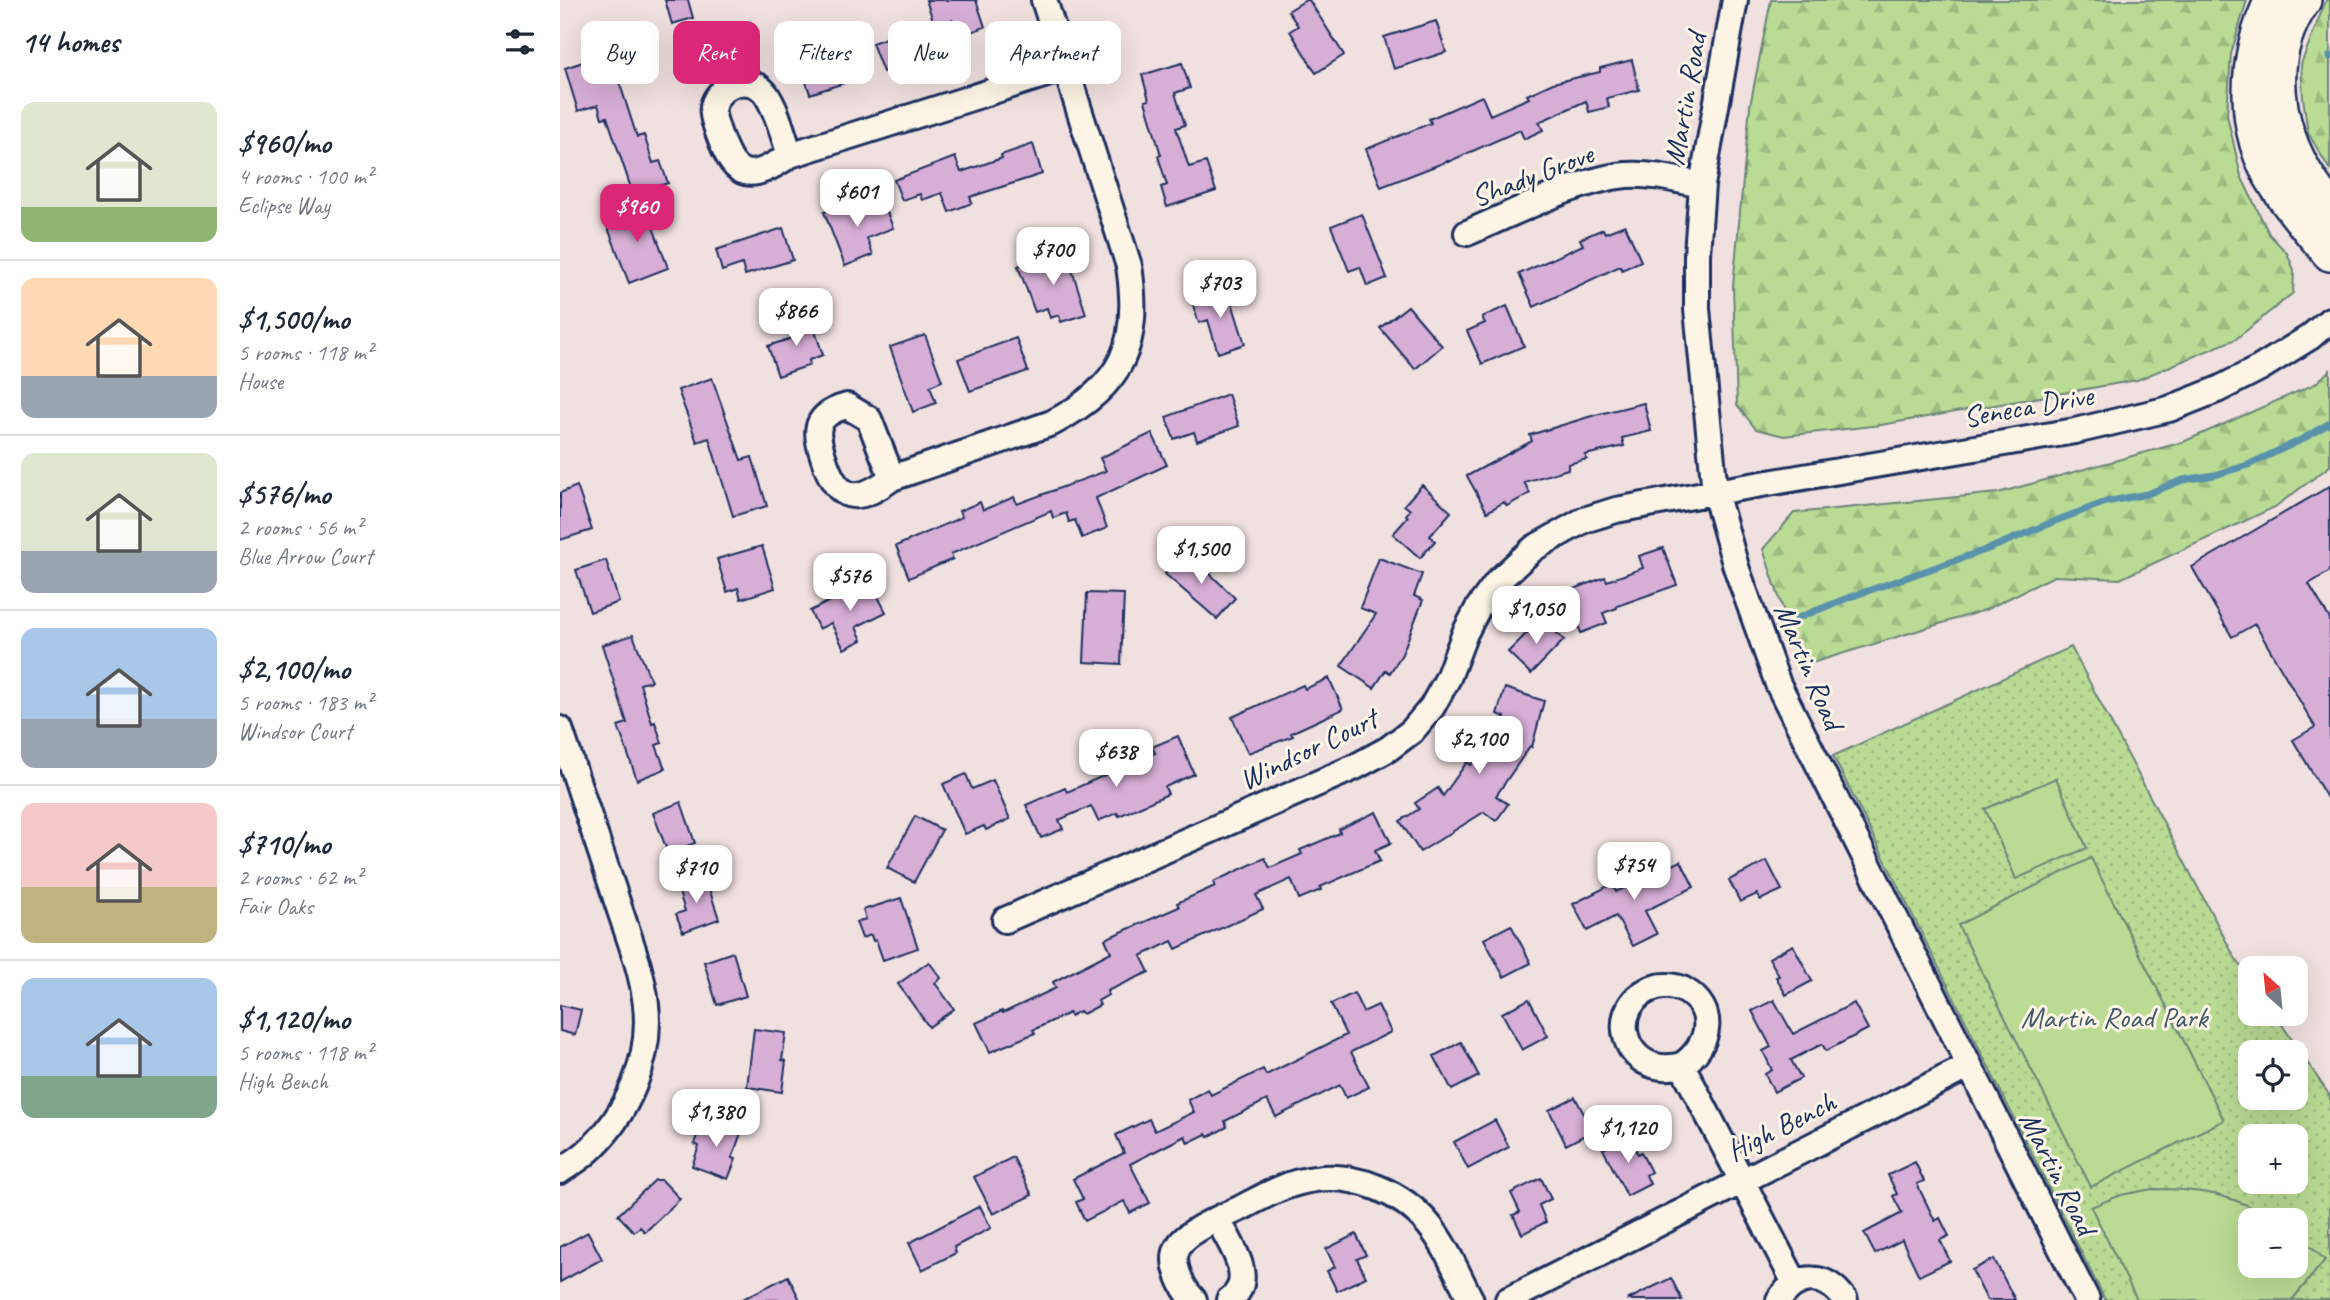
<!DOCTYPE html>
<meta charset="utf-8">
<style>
:root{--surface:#fff;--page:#f2f2f3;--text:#1f2937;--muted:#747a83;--line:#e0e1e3;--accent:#db2777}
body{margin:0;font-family:Caveat,sans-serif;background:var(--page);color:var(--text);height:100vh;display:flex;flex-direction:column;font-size:26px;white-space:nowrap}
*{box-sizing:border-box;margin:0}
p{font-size:23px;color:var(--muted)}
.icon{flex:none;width:38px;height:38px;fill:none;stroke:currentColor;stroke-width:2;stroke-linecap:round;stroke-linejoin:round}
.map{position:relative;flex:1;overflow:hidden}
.drawer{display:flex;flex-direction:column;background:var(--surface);width:560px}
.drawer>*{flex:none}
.hud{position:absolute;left:21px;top:21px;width:665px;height:63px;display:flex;gap:14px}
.needle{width:46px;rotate:333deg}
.controls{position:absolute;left:1678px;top:956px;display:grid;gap:14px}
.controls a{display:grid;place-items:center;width:70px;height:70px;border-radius:14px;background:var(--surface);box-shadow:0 7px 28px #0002;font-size:35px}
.price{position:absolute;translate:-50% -60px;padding:0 16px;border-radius:14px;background:#fff;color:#222;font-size:23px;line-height:46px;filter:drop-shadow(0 2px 4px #0008)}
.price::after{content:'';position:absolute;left:50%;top:42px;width:21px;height:16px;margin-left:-10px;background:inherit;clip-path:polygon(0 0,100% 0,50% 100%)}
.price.current{background:var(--accent);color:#fff}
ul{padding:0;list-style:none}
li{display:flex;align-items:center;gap:21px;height:175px;padding:0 21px}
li+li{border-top:2px solid var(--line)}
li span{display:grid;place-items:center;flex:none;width:196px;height:140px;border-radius:14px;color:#555}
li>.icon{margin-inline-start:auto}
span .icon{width:84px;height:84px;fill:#fffc;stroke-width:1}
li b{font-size:30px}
h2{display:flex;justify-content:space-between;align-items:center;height:84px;padding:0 21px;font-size:30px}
.chip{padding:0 24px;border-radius:14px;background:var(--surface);box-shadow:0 7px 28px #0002;font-size:24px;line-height:63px}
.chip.current{background:var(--accent);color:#fff}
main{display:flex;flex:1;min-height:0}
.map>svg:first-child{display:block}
.green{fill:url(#green-dots);stroke:#6a8579;stroke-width:2;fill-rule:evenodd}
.forest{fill:url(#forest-firs);stroke:#6a8579;stroke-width:2}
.pitch{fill:#b9db94;stroke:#6a8579;stroke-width:2}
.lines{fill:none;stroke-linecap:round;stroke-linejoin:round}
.stream{stroke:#5a92ac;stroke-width:7}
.building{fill:#d6aed6;stroke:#1b2f5e;stroke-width:2}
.minor-casing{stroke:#1b2f5e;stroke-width:30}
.highway-casing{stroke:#1b2f5e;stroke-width:40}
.minor{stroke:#fcf5e5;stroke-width:24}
.highway{stroke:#fcf5e5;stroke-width:35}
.labels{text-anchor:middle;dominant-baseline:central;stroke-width:6;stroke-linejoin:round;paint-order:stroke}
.street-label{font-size:30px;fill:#1b2f5e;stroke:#fcf5e5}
.park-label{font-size:30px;fill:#425a6c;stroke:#fcf5e5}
</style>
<main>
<section class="drawer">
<h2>14 homes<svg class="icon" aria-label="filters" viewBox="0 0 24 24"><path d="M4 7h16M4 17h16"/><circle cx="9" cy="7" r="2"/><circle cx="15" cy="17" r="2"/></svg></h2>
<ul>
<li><span style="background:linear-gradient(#dfe7d0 75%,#8fb573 0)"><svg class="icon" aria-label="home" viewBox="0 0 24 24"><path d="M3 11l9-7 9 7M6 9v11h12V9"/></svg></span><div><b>$960/mo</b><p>4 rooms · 100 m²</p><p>Eclipse Way</p></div></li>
<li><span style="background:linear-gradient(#ffd9b3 70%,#9aa5b1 0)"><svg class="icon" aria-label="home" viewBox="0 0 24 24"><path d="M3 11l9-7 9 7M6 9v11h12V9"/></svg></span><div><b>$1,500/mo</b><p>5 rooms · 118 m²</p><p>House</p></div></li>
<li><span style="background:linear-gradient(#dfe7d0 70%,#9aa5b1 0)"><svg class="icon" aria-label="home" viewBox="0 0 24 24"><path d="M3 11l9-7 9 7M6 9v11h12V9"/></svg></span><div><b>$576/mo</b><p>2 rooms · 56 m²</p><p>Blue Arrow Court</p></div></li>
<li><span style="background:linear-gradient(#a9c7e8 65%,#9aa5b1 0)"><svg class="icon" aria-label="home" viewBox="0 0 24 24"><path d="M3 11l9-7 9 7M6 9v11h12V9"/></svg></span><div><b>$2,100/mo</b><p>5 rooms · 183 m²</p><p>Windsor Court</p></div></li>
<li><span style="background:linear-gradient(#f6c9c9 60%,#c2b280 0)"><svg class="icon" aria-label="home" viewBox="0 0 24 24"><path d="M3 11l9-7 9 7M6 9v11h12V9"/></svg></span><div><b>$710/mo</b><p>2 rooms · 62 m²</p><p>Fair Oaks</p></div></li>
<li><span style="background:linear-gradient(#a9c7e8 70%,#7fa58c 0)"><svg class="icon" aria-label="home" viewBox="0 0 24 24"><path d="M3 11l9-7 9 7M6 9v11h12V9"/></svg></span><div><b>$1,120/mo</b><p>5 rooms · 118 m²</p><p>High Bench</p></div></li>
</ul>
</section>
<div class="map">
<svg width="1770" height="1300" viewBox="0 0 1770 1300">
<defs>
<pattern id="green-dots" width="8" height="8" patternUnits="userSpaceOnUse" patternTransform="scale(1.75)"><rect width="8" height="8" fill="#b9db94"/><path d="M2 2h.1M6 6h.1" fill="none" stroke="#9ebc82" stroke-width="1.8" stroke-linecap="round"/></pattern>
<pattern id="forest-firs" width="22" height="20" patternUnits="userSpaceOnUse" patternTransform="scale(1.75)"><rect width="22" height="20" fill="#b9db94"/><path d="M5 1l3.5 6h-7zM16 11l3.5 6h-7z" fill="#9ebc82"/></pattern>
</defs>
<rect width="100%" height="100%" fill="#f1e0e0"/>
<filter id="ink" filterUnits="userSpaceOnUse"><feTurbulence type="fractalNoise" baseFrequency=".0143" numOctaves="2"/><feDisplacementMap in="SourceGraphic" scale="14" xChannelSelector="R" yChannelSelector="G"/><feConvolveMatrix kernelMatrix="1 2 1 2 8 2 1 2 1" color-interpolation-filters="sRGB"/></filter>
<g filter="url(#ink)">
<!-- green -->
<path class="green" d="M 1511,647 L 1674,956 L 1690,979 L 1690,1013 L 1714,1013 L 1770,1096 L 1770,1300 L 1545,1300 L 1273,756 ZM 1690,1052 L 1736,1052 L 1736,1097 L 1690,1097 ZM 1690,1136 L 1736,1136 L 1736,1181 L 1690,1181 ZM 1690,1220 L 1736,1220 L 1736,1265 L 1690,1265 Z"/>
<!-- forest -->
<path class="forest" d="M 1211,0 L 1687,0 L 1671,54 L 1667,115 L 1681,176 L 1709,234 L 1727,253 L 1734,270 L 1733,293 L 1676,339 L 1577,380 L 1321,425 L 1224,436 L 1196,429 L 1177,405 L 1173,286 L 1190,106 Z
M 1766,0 L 1770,0 L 1770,170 L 1748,133 L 1743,98 L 1741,64 Z
M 1770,370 L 1770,466 L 1715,507 L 1560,579 L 1494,576 L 1425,610 L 1242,666 L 1203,549 L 1234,513 L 1438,493 L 1623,442 L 1755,384 Z"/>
<!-- pitch -->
<path class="pitch" d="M 1496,778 L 1527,848 L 1456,879 L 1425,809 Z
M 1531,858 L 1664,1120 L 1531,1187 L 1398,925 Z
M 1592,1189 C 1642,1189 1672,1194 1716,1220 L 1690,1220 L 1690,1265 L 1736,1265 L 1736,1232 L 1765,1260 L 1732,1300 L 1577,1300 L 1531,1207 L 1561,1195 Z"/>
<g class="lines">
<!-- stream -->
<path class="stream" d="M 1770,56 L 1770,57
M 1233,620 L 1290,597 L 1431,548 L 1495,521 L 1546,502 L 1587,494 L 1623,480 L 1655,475 L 1688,465 L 1741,440 L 1770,423"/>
</g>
<!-- building -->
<path class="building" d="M 105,0 L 128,0 L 133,18 L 112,24 Z
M 366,0 L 416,0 L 425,27 L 397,37 L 392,20 L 375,26 Z
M 746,0 L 749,0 L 784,55 L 756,73 L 730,31 L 738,26 L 728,11 Z
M 876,21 L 886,52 L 834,69 L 824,37 Z
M 355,27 L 366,55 L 323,72 L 312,43 Z
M 267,31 L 284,83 L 250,94 L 233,42 Z
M 50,53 L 77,137 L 84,135 L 93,163 L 100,161 L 108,183 L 73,194 L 47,117 L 42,118 L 38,105 L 18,111 L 5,68 Z
M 1072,60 L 1079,90 L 1047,98 L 1049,107 L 1029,112 L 1026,101 L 979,122 L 983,130 L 964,139 L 960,130 L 888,162 L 888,161 L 821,187 L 806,149 L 871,123 L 869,119 L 922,96 L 930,115 L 969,98 L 967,95 L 993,83 L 1040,72 L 1040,68 Z
M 622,63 L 630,88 L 615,93 L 625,125 L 616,128 L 629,167 L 646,162 L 656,191 L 607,207 L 601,187 L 607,185 L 598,156 L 601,155 L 585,101 L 589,100 L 582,75 Z
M 473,144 L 482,174 L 410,197 L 412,203 L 389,212 L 382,193 L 362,200 L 360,194 L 342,200 L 334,180 L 395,157 L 401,172 L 442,158 L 441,155 Z
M 322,199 L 333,228 L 307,238 L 313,255 L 285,266 L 264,212 L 289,203 L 292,211 Z
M 85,205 L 108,268 L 69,283 L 45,220 Z
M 802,214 L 827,278 L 807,286 L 800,267 L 789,271 L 771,226 Z
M 1065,225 L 1081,261 L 1062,270 L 1060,266 L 974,307 L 959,274 L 1023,245 L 1020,239 L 1043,229 L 1045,233 Z
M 223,228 L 233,260 L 185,275 L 182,264 L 162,271 L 156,250 Z
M 506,251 L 526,314 L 501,322 L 499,315 L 490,318 L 487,308 L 475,312 L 458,266 Z
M 668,290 L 685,344 L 658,353 L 648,320 L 639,323 L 632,302 Z
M 848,306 L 882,346 L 855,369 L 820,328 Z
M 947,306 L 964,346 L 922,364 L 907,331 L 925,323 L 922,317 Z
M 250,316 L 263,355 L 249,360 L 250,365 L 218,376 L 208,346 L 232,338 L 227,323 Z
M 365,335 L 382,381 L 370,386 L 376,403 L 353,412 L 330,347 Z
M 456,338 L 468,371 L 410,391 L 398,359 Z
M 152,378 L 181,460 L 192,457 L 207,506 L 173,516 L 149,438 L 137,442 L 118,390 Z
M 668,394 L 679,426 L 637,441 L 634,432 L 614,439 L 606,417 Z
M 1084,403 L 1091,431 L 1062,438 L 1064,446 L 1025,455 L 1027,459 L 1008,464 L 1008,469 L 964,482 L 970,493 L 947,506 L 944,502 L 927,512 L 907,476 L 972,441 L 970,435 L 1035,415 Z
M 592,433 L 607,465 L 536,498 L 547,528 L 522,538 L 515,520 L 509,522 L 506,513 L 493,518 L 491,511 L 391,554 L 393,559 L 349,578 L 336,546 L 402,517 L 399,511 L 420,502 L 423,510 L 454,497 L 457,504 L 546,471 L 540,458 Z
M 862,485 L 891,512 L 870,536 L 875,541 L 860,558 L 833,534 L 848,517 L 846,515 L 850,510 L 844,505 Z
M 17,486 L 32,530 L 0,540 L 0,493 Z
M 1770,486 L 1770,571 L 1749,584 L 1770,619 L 1770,803 L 1733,740 L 1755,727 L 1695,624 L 1672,637 L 1632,567 Z
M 202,546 L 215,588 L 181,599 L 178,588 L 167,592 L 157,559 Z
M 1103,548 L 1117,585 L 1057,606 L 1057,608 L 1043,613 L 1047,623 L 1021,633 L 1006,592 L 1045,577 L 1047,581 L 1083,568 L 1079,556 Z
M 623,554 L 643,571 L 645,569 L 675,598 L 657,619 L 605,574 Z
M 819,558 L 862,574 L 854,596 L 863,600 L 842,654 L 830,673 L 826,670 L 814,688 L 781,666 L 816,614 L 800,608 Z
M 46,560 L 59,602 L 30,612 L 16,570 Z
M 310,581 L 326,612 L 296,627 L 302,640 L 284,649 L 271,623 L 259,629 L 250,611 Z
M 527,593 L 564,594 L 561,664 L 524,662 Z
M 982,618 L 1004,640 L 971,674 L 948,652 Z
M 73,635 L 91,681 L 80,684 L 92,723 L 95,722 L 102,743 L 96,745 L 105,769 L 77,780 L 58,726 L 67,723 L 42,645 Z
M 769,678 L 783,709 L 731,733 L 733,736 L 688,753 L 672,717 L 743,685 L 745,689 Z
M 945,688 L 984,701 L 972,747 L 970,746 L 936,796 L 948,804 L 936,821 L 924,812 L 860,852 L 840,821 L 859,809 L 855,803 L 878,788 L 883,796 L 907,762 L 911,765 L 945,717 L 937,714 Z
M 618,736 L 634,774 L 605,787 L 608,794 L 559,816 L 557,813 L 538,821 L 531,806 L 499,820 L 503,829 L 481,838 L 466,805 L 505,788 L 507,792 L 595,753 L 592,747 Z
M 406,774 L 412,789 L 433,780 L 450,819 L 426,830 L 424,826 L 405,834 L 383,784 Z
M 121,802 L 135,843 L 108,853 L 93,813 Z
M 816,812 L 831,843 L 815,850 L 820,861 L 760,887 L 761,890 L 739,899 L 731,879 L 696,895 L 703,909 L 616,949 L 612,941 L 581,956 L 589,972 L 547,991 L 548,995 L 538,1001 L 540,1005 L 523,1014 L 520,1011 L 510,1016 L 509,1013 L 473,1030 L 475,1033 L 430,1052 L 416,1023 L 442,1011 L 443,1013 L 496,988 L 493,982 L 551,952 L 545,939 L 619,907 L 617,903 L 655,886 L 653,882 L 705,858 L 710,868 L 742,854 L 740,850 L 780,833 L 779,829 Z
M 355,816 L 382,830 L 354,882 L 327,868 Z
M 1121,861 L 1134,887 L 1085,911 L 1097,934 L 1073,946 L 1056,916 L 1027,931 L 1013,904 L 1052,884 L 1056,892 Z
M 1207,861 L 1222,890 L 1200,900 L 1197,894 L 1180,902 L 1169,880 Z
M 145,876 L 159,919 L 123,932 L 116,914 L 125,911 L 117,886 Z
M 341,898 L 358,948 L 323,960 L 316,940 L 313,941 L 311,935 L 302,938 L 296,922 L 306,919 L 303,910 Z
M 951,925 L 971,963 L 944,977 L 924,939 Z
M 1233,945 L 1252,981 L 1226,995 L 1216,977 L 1219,976 L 1209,958 Z
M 173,952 L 186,996 L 157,1005 L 144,962 Z
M 369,962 L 381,978 L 375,983 L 394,1009 L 369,1027 L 338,984 Z
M 794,993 L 803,1012 L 818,1005 L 831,1032 L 791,1052 L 809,1087 L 786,1098 L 780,1085 L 716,1117 L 707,1100 L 665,1121 L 667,1127 L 648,1137 L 646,1134 L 628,1143 L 625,1136 L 570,1164 L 590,1203 L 570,1213 L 564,1201 L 525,1221 L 516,1202 L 523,1199 L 513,1179 L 564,1153 L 556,1135 L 589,1119 L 595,1131 L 634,1112 L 628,1100 L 648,1089 L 651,1095 L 703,1069 L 706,1075 L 786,1035 L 771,1004 Z
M 969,999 L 988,1036 L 962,1050 L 942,1013 Z
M 1214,1000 L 1233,1034 L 1294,1003 L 1308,1029 L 1266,1051 L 1262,1044 L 1231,1060 L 1241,1078 L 1214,1092 L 1205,1074 L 1212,1070 L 1203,1051 L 1211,1047 L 1192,1011 Z
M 0,1005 L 21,1010 L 15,1035 L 0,1031 Z
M 194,1029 L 226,1033 L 222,1060 L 226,1061 L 222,1092 L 187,1087 Z
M 901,1042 L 919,1076 L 892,1090 L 874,1056 Z
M 1015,1097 L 1033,1131 L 1006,1145 L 989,1110 Z
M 143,1119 L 181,1133 L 172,1158 L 176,1159 L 168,1179 L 132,1166 L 139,1146 L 134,1144 Z
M 935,1120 L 949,1147 L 908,1169 L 894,1142 Z
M 1068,1135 L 1078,1154 L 1081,1152 L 1091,1172 L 1086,1175 L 1090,1184 L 1067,1196 L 1043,1149 Z
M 453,1157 L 472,1195 L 433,1214 L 414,1177 Z
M 1355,1162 L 1364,1181 L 1357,1184 L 1375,1221 L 1380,1218 L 1389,1236 L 1380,1240 L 1390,1261 L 1359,1276 L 1342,1240 L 1315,1254 L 1304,1233 L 1342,1213 L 1333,1196 L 1337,1194 L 1328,1175 Z
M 981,1178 L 991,1199 L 979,1205 L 986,1222 L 962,1234 L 953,1215 L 960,1212 L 951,1193 Z
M 95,1180 L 102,1180 L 120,1199 L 85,1232 L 80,1227 L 74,1232 L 58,1215 Z
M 420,1206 L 431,1228 L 394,1247 L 396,1253 L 362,1270 L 349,1243 Z
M 28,1232 L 42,1259 L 0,1282 L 0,1247 Z
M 796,1234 L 806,1255 L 797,1259 L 806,1277 L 777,1291 L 767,1271 L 775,1267 L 766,1249 Z
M 1434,1259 L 1455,1300 L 1427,1300 L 1412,1270 Z
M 228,1276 L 240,1300 L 181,1300 Z
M 1111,1278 L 1122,1300 L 1067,1300 Z"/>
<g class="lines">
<defs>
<path id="minor" d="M 1175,0 L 1142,185 L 1137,254 L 1137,309 L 1155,492 L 1176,567 L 1218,684 L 1527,1300
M 230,155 C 223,135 218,112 206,94 C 192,75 163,81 154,103 C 150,113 156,125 159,135 C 176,182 191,181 230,155 L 506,68
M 907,233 C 955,213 1016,180 1066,175 C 1092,173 1117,180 1142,185
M 332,478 L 309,419 L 287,406 C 249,416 256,436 266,465 C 281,506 302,500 332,478 L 492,423 C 563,386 581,344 569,266 L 484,0
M 0,729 C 18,784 36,838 54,892 C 65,928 82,967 86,1005 C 92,1059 67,1117 26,1153 C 18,1160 9,1165 0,1171
M 445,920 L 795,767 L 828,749 L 852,731 L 872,707 L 888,678 L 905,633 L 918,608 L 938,581 L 974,548 L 1024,520 L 1056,510 L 1155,492 L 1515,431 L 1609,409 L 1659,389 L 1700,368 L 1750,337 L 1770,320
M 1122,1065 C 1062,1081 1042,1002 1097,987 C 1105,985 1116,986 1124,990 C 1158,1009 1150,1046 1122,1065 L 1235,1283
M 658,1220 C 670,1244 698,1280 669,1300
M 634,1300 C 623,1289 609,1263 618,1247 C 626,1231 664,1216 681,1208 C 704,1196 728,1182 755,1179 C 796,1173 843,1193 869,1225 C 887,1247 898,1275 911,1300
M 948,1300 L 1409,1066
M 1219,1300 C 1238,1272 1266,1273 1285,1300"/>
<path id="highway" d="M 1713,0 C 1685,57 1681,130 1717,185 C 1732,209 1752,231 1770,253
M 1743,0 C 1696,66 1720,153 1770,208"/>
</defs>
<!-- minor casing -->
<use href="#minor" class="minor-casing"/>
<!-- highway casing -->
<use href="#highway" class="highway-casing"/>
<!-- minor -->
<use href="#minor" class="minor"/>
<!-- highway -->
<use href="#highway" class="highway"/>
</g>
</g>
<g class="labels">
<!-- street labels -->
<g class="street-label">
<text transform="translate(1125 99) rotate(-80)">Martin Road</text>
<text transform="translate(972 175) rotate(-21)">Shady Grove</text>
<text transform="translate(1468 406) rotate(-10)">Seneca Drive</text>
<text transform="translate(1249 666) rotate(67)">Martin Road</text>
<text transform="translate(748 749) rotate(-26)">Windsor Court</text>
<text transform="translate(1221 1126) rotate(-27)">High Bench</text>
<text transform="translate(1498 1173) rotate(63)">Martin Road</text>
</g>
<!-- park labels -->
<g class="park-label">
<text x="1554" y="1017">Martin Road Park</text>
</g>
</g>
</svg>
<div class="controls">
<a><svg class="needle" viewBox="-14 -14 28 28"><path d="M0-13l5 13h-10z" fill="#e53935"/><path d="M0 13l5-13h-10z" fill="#747a83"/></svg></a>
<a><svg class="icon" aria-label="locate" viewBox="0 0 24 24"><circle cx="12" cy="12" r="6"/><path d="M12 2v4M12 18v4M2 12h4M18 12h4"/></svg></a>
<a>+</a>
<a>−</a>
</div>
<b class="price" style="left:297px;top:229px">$601</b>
<b class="price current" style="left:77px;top:244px">$960</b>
<b class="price" style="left:493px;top:287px">$700</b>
<b class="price" style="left:660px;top:320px">$703</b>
<b class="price" style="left:236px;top:348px">$866</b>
<b class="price" style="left:641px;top:586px">$1,500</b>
<b class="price" style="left:290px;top:613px">$576</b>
<b class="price" style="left:976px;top:646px">$1,050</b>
<b class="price" style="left:919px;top:776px">$2,100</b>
<b class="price" style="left:556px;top:789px">$638</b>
<b class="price" style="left:1074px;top:902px">$754</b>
<b class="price" style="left:136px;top:905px">$710</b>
<b class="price" style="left:156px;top:1149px">$1,380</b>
<b class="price" style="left:1068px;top:1165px">$1,120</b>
<div class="hud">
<a class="chip">Buy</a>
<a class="chip current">Rent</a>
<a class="chip">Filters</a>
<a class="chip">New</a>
<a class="chip">Apartment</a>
</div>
</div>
</main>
